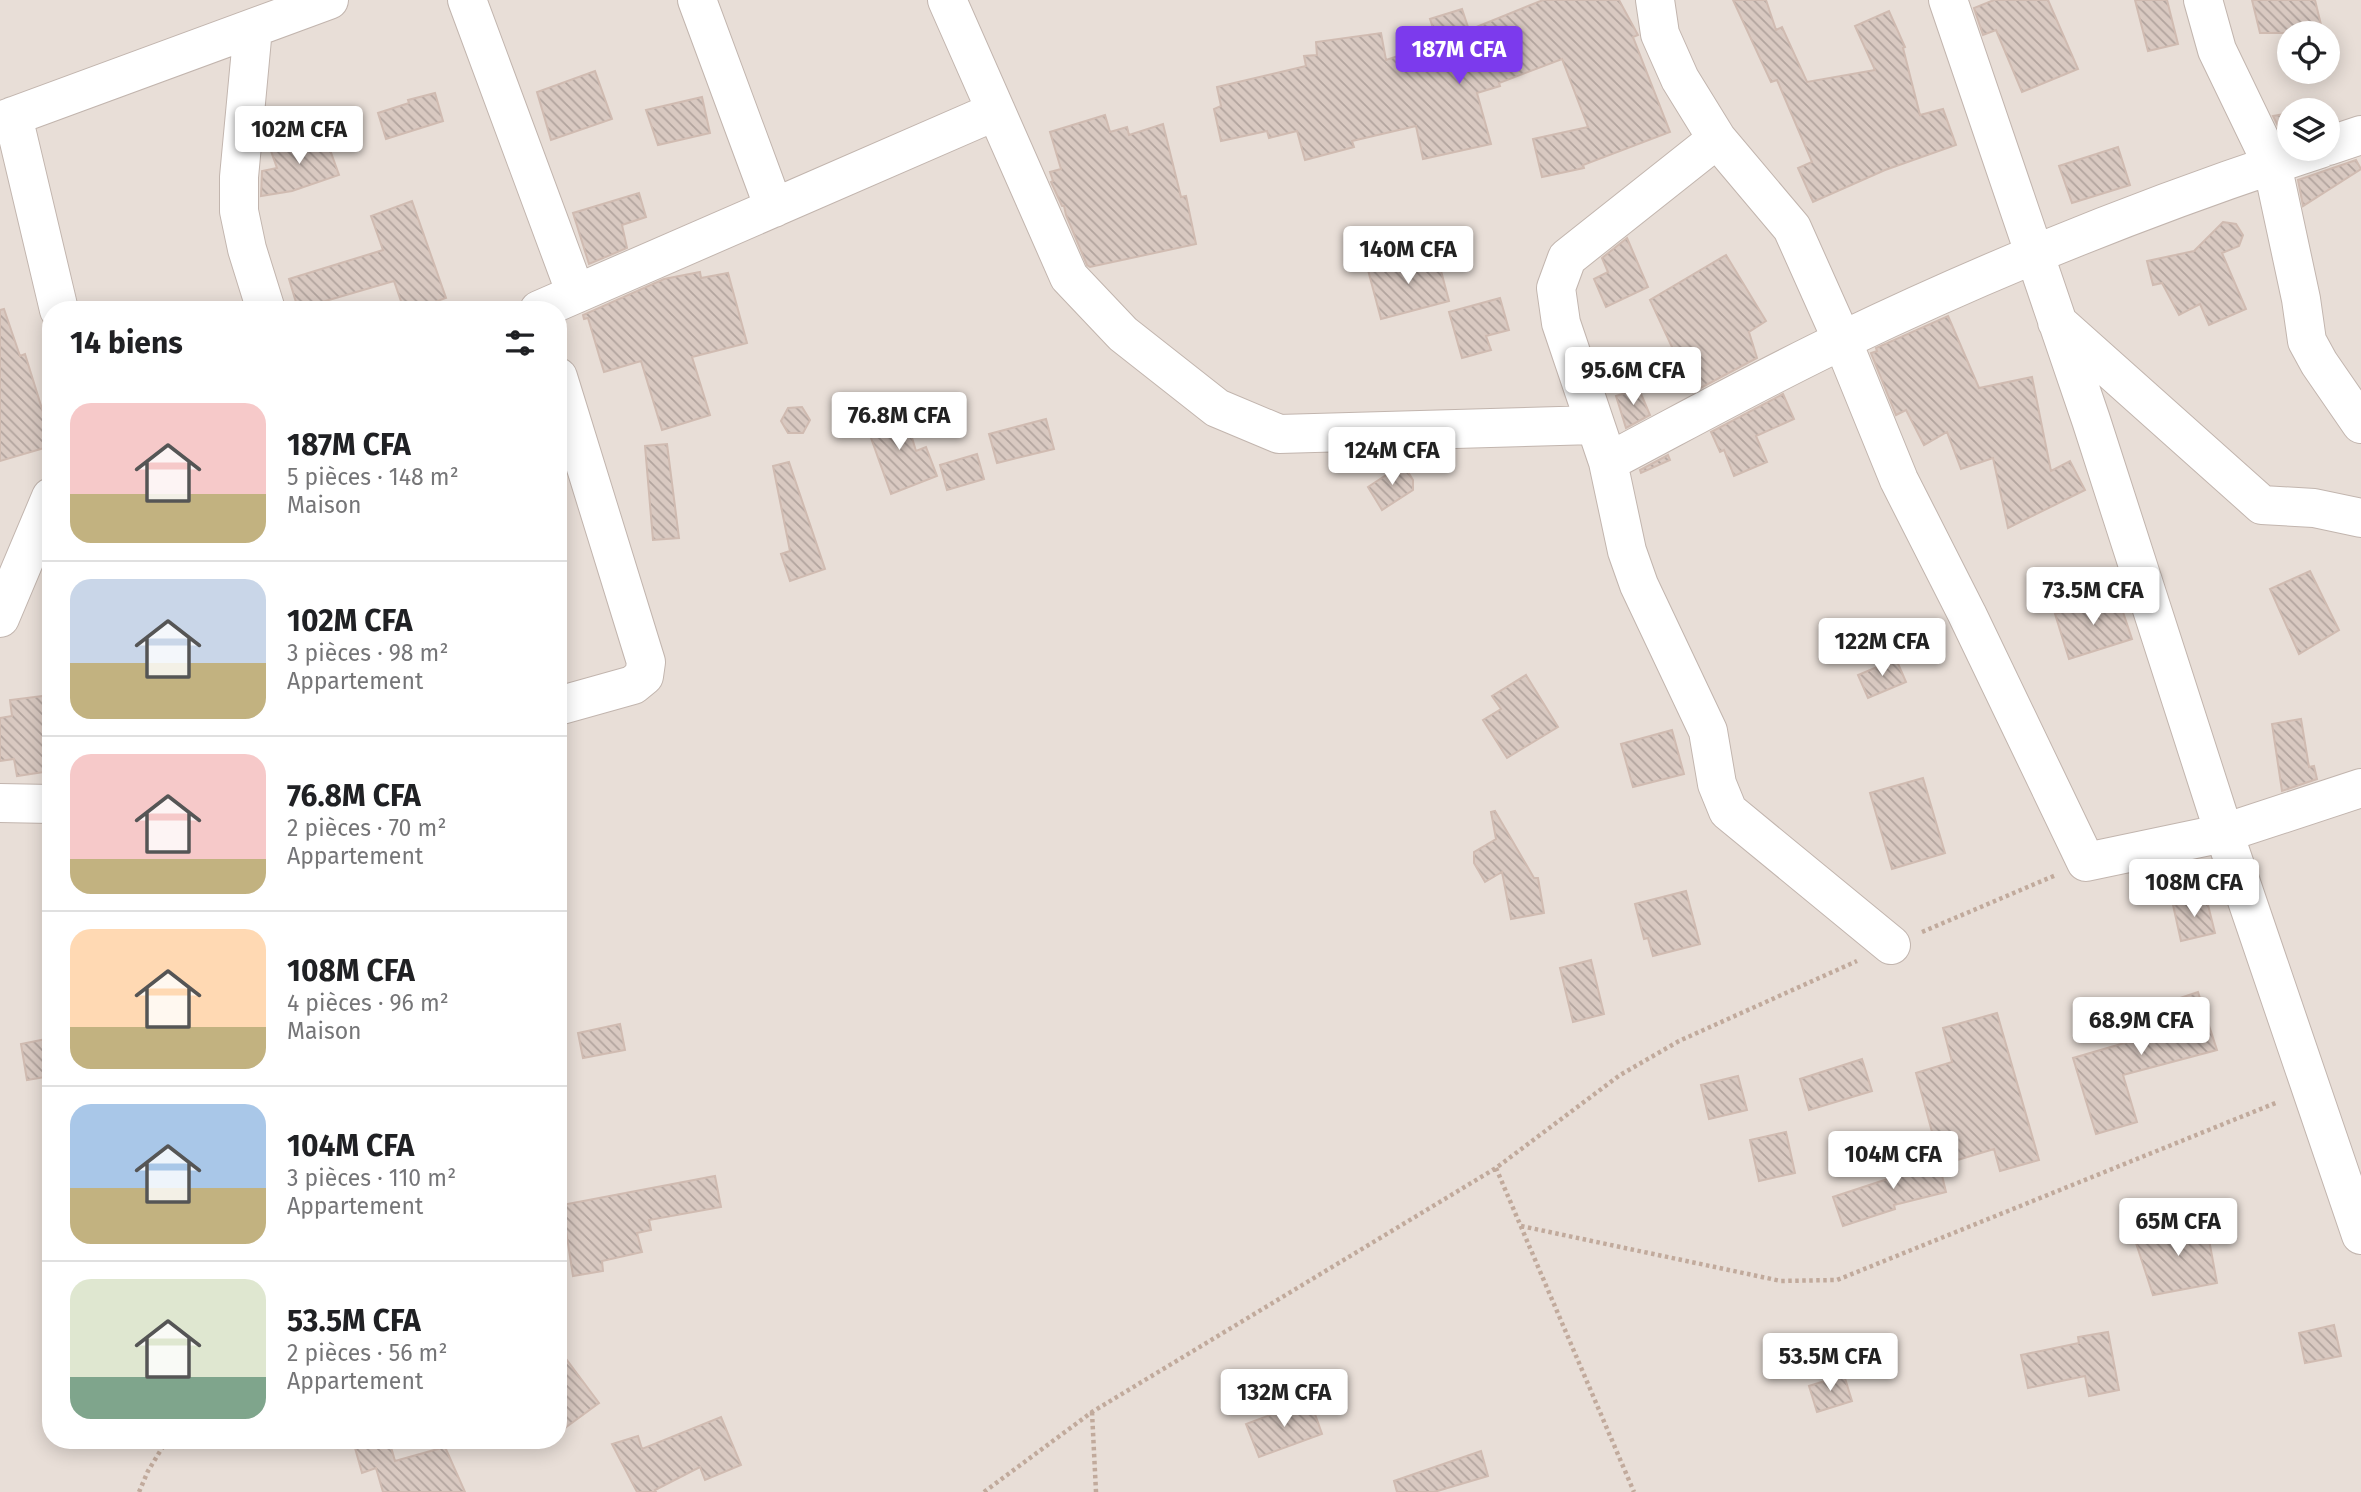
<!DOCTYPE html>
<html lang="fr">
<meta charset="utf-8">
<style>
:root{--surface:#fff;--page:#f2f2f2;--text:#202124;--muted:#757577;--line:#e0e0e0;--accent:#7c3aed}
body{margin:0;font-family:"Fira Sans",sans-serif;background:var(--page);color:var(--text);height:100vh;display:flex;flex-direction:column;font-size:26px;white-space:nowrap}
*{box-sizing:border-box;margin:0}
p{font-size:23px;color:var(--muted)}
.icon{flex:none;width:38px;height:38px;fill:none;stroke:currentColor;stroke-width:2;stroke-linecap:round;stroke-linejoin:round}
.map{position:relative;flex:1;overflow:hidden}
.details{position:absolute;left:42px;top:301px;width:525px;height:1148px;display:flex;flex-direction:column;background:var(--surface);border-radius:28px;box-shadow:0 4px 18px #0003}
.details>*{flex:none}
.controls{position:absolute;left:2277px;top:21px;display:grid;gap:14px}
.controls a{display:grid;place-items:center;width:63px;height:63px;border-radius:50%;background:var(--surface);box-shadow:0 4px 18px #0003;font-size:35px}
.price{position:absolute;translate:-50% -60px;padding:0 16px;border-radius:7px;background:#fff;color:#222;font-size:23px;line-height:46px;filter:drop-shadow(0 2px 4px #0008)}
.price::after{content:'';position:absolute;left:50%;top:42px;width:21px;height:16px;margin-left:-10px;background:inherit;clip-path:polygon(0 0,100% 0,50% 100%)}
.price.current{background:var(--accent);color:#fff}
ul{padding:0;list-style:none}
li{display:flex;align-items:center;gap:21px;height:175px;padding:0 28px}
li+li{border-top:2px solid var(--line)}
li span{display:grid;place-items:center;flex:none;width:196px;height:140px;border-radius:21px;color:#555}
li>.icon{margin-inline-start:auto}
span .icon{width:84px;height:84px;fill:#fffc;stroke-width:1}
li b{font-size:30px}
h2{display:flex;justify-content:space-between;align-items:center;height:84px;padding:0 28px;font-size:30px}
.map>svg:first-child{display:block}
.residential{fill:#e8ded7;fill-rule:evenodd}
.building{fill:url(#building-back-hatch);stroke:#d0bbb1;stroke-width:2}
.lines{fill:none;stroke-linecap:round;stroke-linejoin:round}
.minor-casing{stroke:#c2b5ae;stroke-width:40}
.path{stroke:#c1aa9c;stroke-width:4.5;stroke-dasharray:3.5 3.5;stroke-linecap:butt}
.minor{stroke:#fff;stroke-width:38}
</style>
<div class="map">
<svg width="2361" height="1492" viewBox="0 0 2361 1492">
<defs>
<pattern id="building-back-hatch" width="6" height="6" patternUnits="userSpaceOnUse" patternTransform="scale(1.75)"><rect width="6" height="6" fill="#d9c9c1"/><path d="M-1 5l2 2M0 0l6 6M5-1l2 2" fill="none" stroke="#b2a49e"/></pattern>
</defs>
<rect width="100%" height="100%" fill="#f4ede8"/>
<!-- residential -->
<path class="residential" d="M 0,0 L 2361,0 L 2361,1492 L 0,1492 ZM 2289,33 L 2328,33 L 2328,72 L 2289,72 ZM 2289,110 L 2328,110 L 2328,149 L 2289,149 ZM 51,310 L 558,310 L 558,1440 L 51,1440 Z"/>
<!-- building -->
<path class="building" d="M 1543,0 L 1619,0 L 1638,35 L 1633,37 L 1670,132 L 1583,165 L 1584,168 L 1542,177 L 1533,139 L 1588,127 L 1562,59 L 1499,83 L 1500,86 L 1477,93 L 1491,144 L 1423,159 L 1416,126 L 1352,141 L 1354,147 L 1305,160 L 1297,131 L 1269,138 L 1267,131 L 1221,141 L 1214,109 L 1221,106 L 1217,87 L 1306,66 L 1304,56 L 1317,55 L 1316,42 L 1381,33 L 1386,60 L 1438,43 L 1430,19 L 1462,9 L 1469,30 Z
M 1733,0 L 1766,0 L 1776,30 L 1782,27 L 1807,82 L 1875,70 L 1855,26 L 1889,11 L 1905,47 L 1903,48 L 1920,115 L 1943,109 L 1956,145 L 1885,170 L 1813,202 L 1798,168 L 1812,162 L 1777,80 L 1771,82 Z
M 1994,0 L 2048,0 L 2078,69 L 2022,92 L 1996,30 L 1983,35 L 1974,8 Z
M 2135,0 L 2167,0 L 2178,44 L 2148,51 Z
M 2252,0 L 2315,0 L 2323,33 L 2260,33 Z
M 595,71 L 612,119 L 551,140 L 537,92 Z
M 435,93 L 443,121 L 386,139 L 378,113 L 409,103 L 408,100 Z
M 702,97 L 710,133 L 658,145 L 646,110 Z
M 2321,104 L 2325,110 L 2297,110 L 2297,109 Z
M 2289,113 L 2289,136 L 2284,138 L 2273,116 Z
M 1105,115 L 1110,132 L 1127,127 L 1129,135 L 1163,124 L 1181,197 L 1186,196 L 1196,244 L 1090,267 L 1087,265 L 1066,215 L 1064,206 L 1062,206 L 1051,182 L 1053,181 L 1050,172 L 1061,169 L 1050,132 Z
M 324,133 L 339,175 L 292,191 L 261,196 L 262,171 L 277,168 L 271,151 Z
M 2118,147 L 2130,185 L 2072,203 L 2059,166 Z
M 2356,160 L 2361,169 L 2303,206 L 2298,180 Z
M 639,193 L 646,217 L 622,225 L 627,248 L 589,264 L 573,213 Z
M 412,201 L 446,298 L 412,310 L 404,310 L 394,281 L 298,309 L 289,279 L 383,250 L 371,216 Z
M 2223,222 L 2236,224 L 2243,235 L 2239,246 L 2222,253 L 2246,309 L 2209,325 L 2200,304 L 2179,315 L 2162,283 L 2153,285 L 2147,261 L 2194,251 Z
M 1627,238 L 1648,287 L 1606,307 L 1594,279 L 1608,272 L 1602,258 Z
M 1436,252 L 1449,301 L 1381,319 L 1368,270 Z
M 1726,255 L 1766,321 L 1749,332 L 1757,358 L 1693,392 L 1650,300 Z
M 700,272 L 701,278 L 728,273 L 747,343 L 692,357 L 710,415 L 662,430 L 641,361 L 604,372 L 588,318 L 584,319 L 583,315 L 664,279 Z
M 1500,298 L 1509,330 L 1486,336 L 1491,350 L 1462,358 L 1449,312 Z
M 4,309 L 20,356 L 25,354 L 51,438 L 51,446 L 0,461 L 0,310 Z
M 1948,316 L 1979,388 L 2032,377 L 2051,471 L 2070,461 L 2085,490 L 2008,528 L 1993,458 L 1961,469 L 1947,432 L 1924,445 L 1906,410 L 1896,415 L 1871,353 L 1877,351 L 1876,348 Z
M 1639,389 L 1650,415 L 1626,428 L 1616,396 Z
M 1783,394 L 1794,419 L 1756,436 L 1767,462 L 1734,476 L 1724,450 L 1720,452 L 1711,432 Z
M 802,407 L 810,420 L 803,433 L 788,433 L 781,421 L 788,408 Z
M 903,408 L 916,451 L 926,447 L 937,476 L 891,494 L 865,421 Z
M 1046,419 L 1054,449 L 997,463 L 989,434 Z
M 667,444 L 679,538 L 653,540 L 645,446 Z
M 977,454 L 984,479 L 947,490 L 940,465 Z
M 1668,455 L 1670,460 L 1641,473 L 1640,470 Z
M 789,462 L 825,569 L 790,581 L 781,554 L 790,551 L 773,466 Z
M 1403,464 L 1413,480 L 1413,490 L 1382,510 L 1368,487 Z
M 2310,571 L 2339,630 L 2299,654 L 2270,589 Z
M 2117,594 L 2132,639 L 2069,659 L 2055,614 Z
M 1896,659 L 1906,682 L 1868,698 L 1858,675 Z
M 1526,675 L 1558,727 L 1507,758 L 1483,720 L 1501,709 L 1492,696 Z
M 51,695 L 51,771 L 17,776 L 14,759 L 0,761 L 0,718 L 12,716 L 10,700 Z
M 2301,719 L 2309,767 L 2314,766 L 2317,779 L 2282,791 L 2272,724 Z
M 1672,730 L 1684,774 L 1633,787 L 1621,744 Z
M 1923,778 L 1945,853 L 1892,869 L 1870,793 Z
M 1495,811 L 1534,878 L 1538,878 L 1544,913 L 1511,919 L 1502,872 L 1485,882 L 1474,863 L 1474,852 L 1496,839 L 1491,812 Z
M 1686,891 L 1700,944 L 1653,956 L 1648,938 L 1644,939 L 1635,904 Z
M 2206,897 L 2215,933 L 2181,941 L 2173,905 Z
M 1591,960 L 1604,1014 L 1573,1022 L 1560,968 Z
M 2198,992 L 2217,1050 L 2123,1075 L 2137,1122 L 2096,1134 L 2073,1058 L 2128,1042 L 2120,1018 Z
M 1997,1013 L 2039,1160 L 2000,1171 L 1994,1149 L 1941,1165 L 1916,1073 L 1952,1062 L 1943,1028 Z
M 620,1024 L 625,1050 L 583,1058 L 578,1033 Z
M 51,1038 L 51,1076 L 27,1080 L 21,1044 Z
M 1862,1059 L 1872,1091 L 1809,1110 L 1800,1079 Z
M 1738,1076 L 1747,1110 L 1709,1119 L 1701,1085 Z
M 1786,1132 L 1795,1173 L 1759,1181 L 1750,1140 Z
M 1936,1151 L 1946,1192 L 1894,1205 L 1895,1209 L 1843,1226 L 1833,1197 L 1912,1171 L 1908,1158 Z
M 715,1176 L 721,1207 L 649,1220 L 651,1230 L 637,1233 L 642,1252 L 602,1261 L 603,1271 L 573,1276 L 562,1205 Z
M 2205,1218 L 2217,1283 L 2153,1295 L 2135,1240 L 2174,1227 L 2174,1224 Z
M 2334,1325 L 2341,1356 L 2305,1363 L 2299,1333 Z
M 2108,1332 L 2119,1390 L 2089,1396 L 2085,1376 L 2028,1388 L 2021,1355 L 2079,1343 L 2078,1337 Z
M 558,1348 L 599,1403 L 558,1433 Z
M 1844,1375 L 1852,1401 L 1817,1412 L 1809,1386 Z
M 1310,1400 L 1322,1434 L 1259,1457 L 1246,1424 Z
M 721,1417 L 741,1465 L 705,1480 L 700,1467 L 655,1490 L 656,1492 L 637,1492 L 612,1444 L 638,1436 L 642,1449 Z
M 380,1440 L 389,1440 L 395,1461 L 445,1447 L 465,1492 L 383,1492 L 376,1468 L 362,1473 L 355,1448 Z
M 1481,1451 L 1488,1476 L 1434,1492 L 1397,1492 L 1394,1481 Z"/>
<g class="lines">
<defs>
<path id="minor" d="M 467,0 L 576,294
M 697,0 L 774,208
M 947,0 L 1069,277 L 1123,334 L 1217,408 L 1279,434 L 1595,425
M 1655,0 L 1660,34 L 1680,79 L 1717,139 L 1792,228 L 1842,340 L 1899,480 L 1967,614 L 2086,862 L 2224,833 L 2361,788
M 1948,0 L 2091,420 L 2224,833 L 2361,1235
M 2203,0 L 2217,50 L 2272,164 L 2301,299 L 2307,341 L 2319,363 L 2361,424
M 253,28 L 239,177 L 239,211 L 247,249 L 266,310
M 13,116 L 59,310
M 0,121 L 329,0
M 1717,139 L 1567,258 L 1556,288 L 1561,323 L 1608,462 L 1627,551 L 1639,585 L 1708,731 L 1717,784 L 1728,811 L 1891,945
M 2328,146 L 2361,135
M 539,310 L 996,111
M 2057,322 L 2262,505 L 2314,508 L 2361,518
M 558,377 L 646,662 L 644,676 L 633,685 L 558,706
M 1608,462 C 1686,421 1763,378 1843,340 C 1997,266 2157,202 2320,149
M 0,618 L 51,497
M 0,803 L 51,804"/>
</defs>
<!-- minor casing -->
<use href="#minor" class="minor-casing"/>
<!-- path -->
<path class="path" d="M 1922,932 L 2056,875
M 1496,1168 L 1634,1492
M 1521,1226 L 1781,1281 L 1837,1280 L 2278,1102
M 1092,1412 L 1096,1492
M 139,1492 L 148,1471 L 167,1440
M 984,1492 L 1092,1412 L 1496,1168 L 1620,1075 L 1679,1041 L 1857,961"/>
<!-- minor -->
<use href="#minor" class="minor"/>
</g>
</svg>
<div class="controls">
<a><svg class="icon" aria-label="locate" viewBox="0 0 24 24"><circle cx="12" cy="12" r="6"/><path d="M12 2v4M12 18v4M2 12h4M18 12h4"/></svg></a>
<a><svg class="icon" aria-label="layers" viewBox="0 0 24 24"><path d="M12 4l9 5-9 5-9-5zM3 14l9 5 9-5"/></svg></a>
</div>
<b class="price current" style="left:1459px;top:86px">187M CFA</b>
<b class="price" style="left:299px;top:166px">102M CFA</b>
<b class="price" style="left:1408px;top:286px">140M CFA</b>
<b class="price" style="left:1633px;top:407px">95.6M CFA</b>
<b class="price" style="left:899px;top:452px">76.8M CFA</b>
<b class="price" style="left:1392px;top:487px">124M CFA</b>
<b class="price" style="left:2093px;top:627px">73.5M CFA</b>
<b class="price" style="left:1882px;top:678px">122M CFA</b>
<b class="price" style="left:2194px;top:919px">108M CFA</b>
<b class="price" style="left:2141px;top:1057px">68.9M CFA</b>
<b class="price" style="left:1893px;top:1191px">104M CFA</b>
<b class="price" style="left:2178px;top:1258px">65M CFA</b>
<b class="price" style="left:1830px;top:1393px">53.5M CFA</b>
<b class="price" style="left:1284px;top:1429px">132M CFA</b>
<section class="details">
<h2>14 biens<svg class="icon" aria-label="filters" viewBox="0 0 24 24"><path d="M4 7h16M4 17h16"/><circle cx="9" cy="7" r="2"/><circle cx="15" cy="17" r="2"/></svg></h2>
<ul>
<li><span style="background:linear-gradient(#f6c9c9 65%,#c2b280 0)"><svg class="icon" aria-label="home" viewBox="0 0 24 24"><path d="M3 11l9-7 9 7M6 9v11h12V9"/></svg></span><div><b>187M CFA</b><p>5 pièces · 148 m²</p><p>Maison</p></div></li>
<li><span style="background:linear-gradient(#c9d6e8 60%,#c2b280 0)"><svg class="icon" aria-label="home" viewBox="0 0 24 24"><path d="M3 11l9-7 9 7M6 9v11h12V9"/></svg></span><div><b>102M CFA</b><p>3 pièces · 98 m²</p><p>Appartement</p></div></li>
<li><span style="background:linear-gradient(#f6c9c9 75%,#c2b280 0)"><svg class="icon" aria-label="home" viewBox="0 0 24 24"><path d="M3 11l9-7 9 7M6 9v11h12V9"/></svg></span><div><b>76.8M CFA</b><p>2 pièces · 70 m²</p><p>Appartement</p></div></li>
<li><span style="background:linear-gradient(#ffd9b3 70%,#c2b280 0)"><svg class="icon" aria-label="home" viewBox="0 0 24 24"><path d="M3 11l9-7 9 7M6 9v11h12V9"/></svg></span><div><b>108M CFA</b><p>4 pièces · 96 m²</p><p>Maison</p></div></li>
<li><span style="background:linear-gradient(#a9c7e8 60%,#c2b280 0)"><svg class="icon" aria-label="home" viewBox="0 0 24 24"><path d="M3 11l9-7 9 7M6 9v11h12V9"/></svg></span><div><b>104M CFA</b><p>3 pièces · 110 m²</p><p>Appartement</p></div></li>
<li><span style="background:linear-gradient(#dfe7d0 70%,#7fa58c 0)"><svg class="icon" aria-label="home" viewBox="0 0 24 24"><path d="M3 11l9-7 9 7M6 9v11h12V9"/></svg></span><div><b>53.5M CFA</b><p>2 pièces · 56 m²</p><p>Appartement</p></div></li>
</ul>
</section>
</div>
